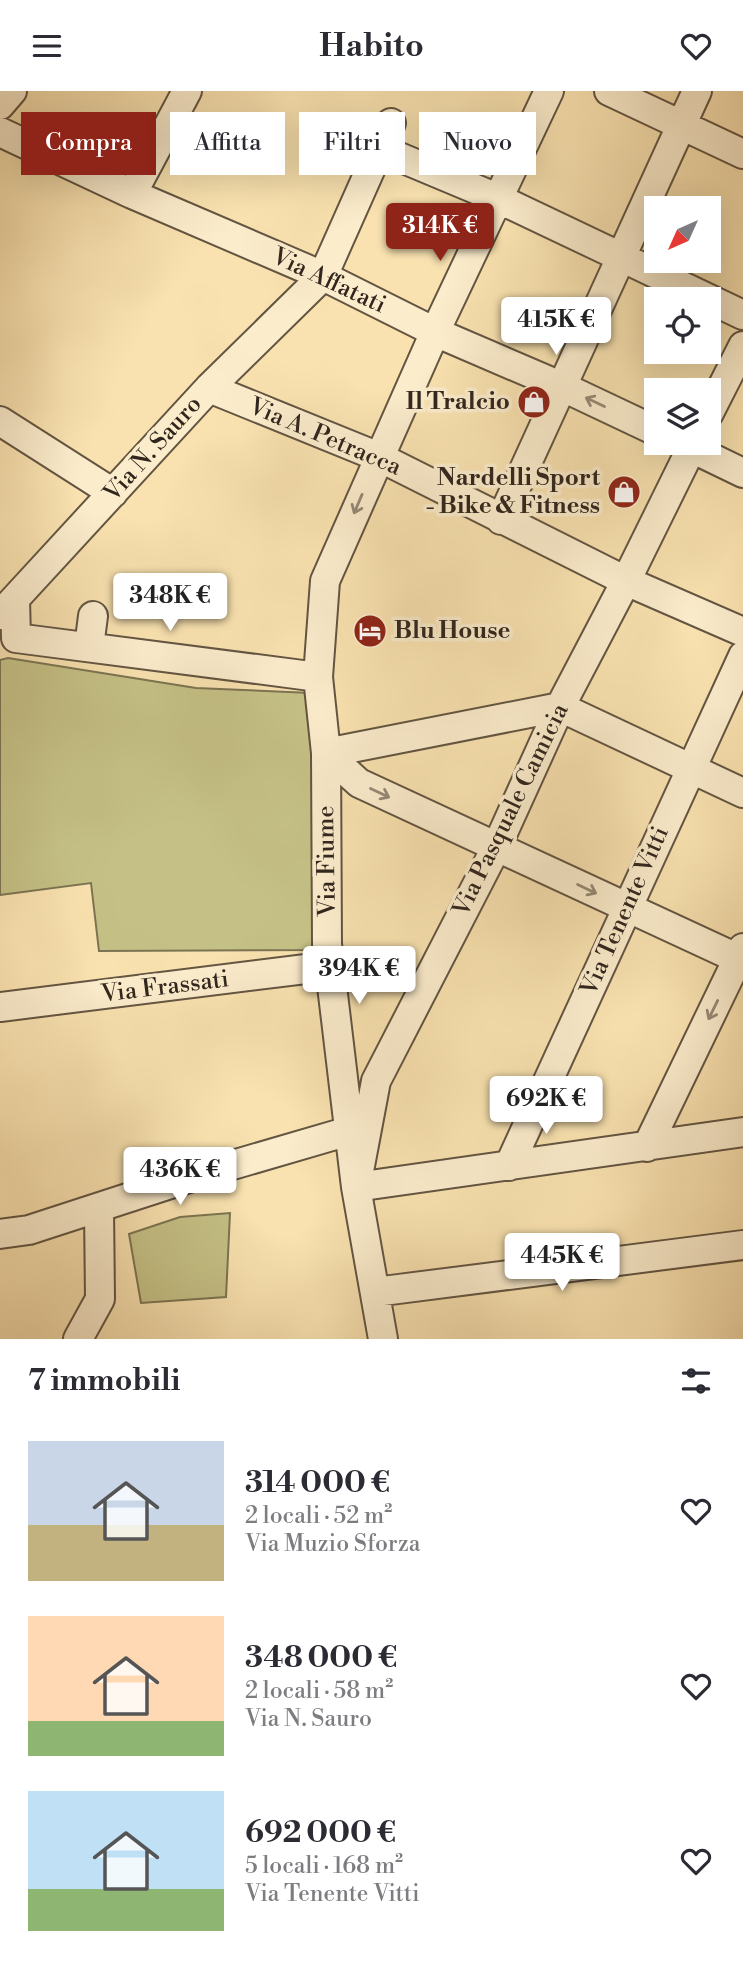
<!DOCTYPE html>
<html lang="it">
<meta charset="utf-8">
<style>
:root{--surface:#fff;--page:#f7f7f7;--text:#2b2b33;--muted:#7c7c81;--accent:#8f2418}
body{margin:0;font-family:"Libre Bodoni",serif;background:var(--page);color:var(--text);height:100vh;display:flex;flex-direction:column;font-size:26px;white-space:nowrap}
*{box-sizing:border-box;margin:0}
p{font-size:23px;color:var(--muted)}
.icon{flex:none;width:38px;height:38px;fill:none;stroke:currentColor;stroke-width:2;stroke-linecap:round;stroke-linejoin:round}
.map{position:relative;height:1248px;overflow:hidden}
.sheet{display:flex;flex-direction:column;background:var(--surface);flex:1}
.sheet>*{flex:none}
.hud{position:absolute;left:21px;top:21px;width:702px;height:63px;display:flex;gap:14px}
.needle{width:46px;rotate:225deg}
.controls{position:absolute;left:644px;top:105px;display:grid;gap:14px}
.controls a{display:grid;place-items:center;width:77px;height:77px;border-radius:0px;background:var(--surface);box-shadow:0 7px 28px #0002;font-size:35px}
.price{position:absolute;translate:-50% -60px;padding:0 16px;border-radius:7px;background:#fff;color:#222;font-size:23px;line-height:46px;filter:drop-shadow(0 2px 4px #0008)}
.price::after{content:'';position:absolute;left:50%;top:42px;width:21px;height:16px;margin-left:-10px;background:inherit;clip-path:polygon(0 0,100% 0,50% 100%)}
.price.current{background:var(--accent);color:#fff}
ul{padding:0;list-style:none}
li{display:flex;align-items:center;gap:21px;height:175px;padding:0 28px}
li span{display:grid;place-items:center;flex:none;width:196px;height:140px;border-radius:0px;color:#555}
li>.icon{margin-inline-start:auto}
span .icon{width:84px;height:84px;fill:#fffc;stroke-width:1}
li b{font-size:30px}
h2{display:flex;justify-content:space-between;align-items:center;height:84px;padding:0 28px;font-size:30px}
.chip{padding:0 24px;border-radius:0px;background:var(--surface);box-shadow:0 7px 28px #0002;font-size:24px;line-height:63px}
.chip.current{background:var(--accent);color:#fff}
header{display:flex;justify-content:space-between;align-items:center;height:91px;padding:0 28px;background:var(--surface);font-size:32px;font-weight:700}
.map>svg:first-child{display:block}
.green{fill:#c5c186;stroke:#7b7452;stroke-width:2}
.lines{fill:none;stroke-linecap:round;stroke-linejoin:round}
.minor-casing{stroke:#635542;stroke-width:32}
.minor{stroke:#fbeccc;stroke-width:28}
.oneway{stroke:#968975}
.labels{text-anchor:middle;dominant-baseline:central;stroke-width:7;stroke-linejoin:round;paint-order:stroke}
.street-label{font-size:24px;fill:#31261e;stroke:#fbeccc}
.poi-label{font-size:24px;font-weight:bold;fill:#31261e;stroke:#fbeccc;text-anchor:end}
</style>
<header><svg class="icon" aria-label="menu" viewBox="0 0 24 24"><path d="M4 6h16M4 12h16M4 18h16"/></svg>Habito<svg class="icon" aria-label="heart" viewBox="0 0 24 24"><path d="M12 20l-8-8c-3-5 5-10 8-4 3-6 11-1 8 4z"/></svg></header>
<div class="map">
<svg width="743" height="1248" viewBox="0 0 743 1248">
<rect width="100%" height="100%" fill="#f9e2b0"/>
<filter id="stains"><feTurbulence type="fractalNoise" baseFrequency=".00286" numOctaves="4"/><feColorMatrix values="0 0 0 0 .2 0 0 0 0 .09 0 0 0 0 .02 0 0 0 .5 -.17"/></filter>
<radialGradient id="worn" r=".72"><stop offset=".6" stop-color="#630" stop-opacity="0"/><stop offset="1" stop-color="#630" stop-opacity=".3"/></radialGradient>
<!-- green -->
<path class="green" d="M 8,567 L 196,597 L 311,602 L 320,859 L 99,860 L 91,792 L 0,804 L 0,569 Z
M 230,1122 L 226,1206 L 141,1212 L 129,1143 L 180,1126 Z"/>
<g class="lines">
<defs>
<path id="minor" d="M 609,0 L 743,63
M 0,14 L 12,0
M 0,41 L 132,103 L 323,185 L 435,241 L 563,296 L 656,340
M 380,58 L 497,107 L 743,224
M 132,103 L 187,0
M 209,297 L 379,366 L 626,490 L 743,541
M 709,322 L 743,255
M 0,330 L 113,402
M 681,352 L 743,382
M 694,352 L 626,490 L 560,616 L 497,755 L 376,990 L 356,1096 L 743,1041
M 501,429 L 697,0
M 15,508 L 16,547 L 318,586
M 0,524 L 209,297 L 323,185 L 391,32
M 89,556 L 93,525
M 326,662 L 359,692 L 743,870
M 326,662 L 560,616 L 743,702
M 0,916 L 330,875
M 647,1056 L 743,857
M 509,1075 L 743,565
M 0,1143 L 29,1139 L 195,1085 L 349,1040
M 375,1201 L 743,1154
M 78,1248 L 100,1208 L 99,1118
M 383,1248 L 356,1096 L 327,853 L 326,662 L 318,586 L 325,490 L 435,241 L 549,0"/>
</defs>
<!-- minor casing -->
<use href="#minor" class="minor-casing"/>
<!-- minor -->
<use href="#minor" class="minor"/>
</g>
<!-- one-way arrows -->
<defs><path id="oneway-shaft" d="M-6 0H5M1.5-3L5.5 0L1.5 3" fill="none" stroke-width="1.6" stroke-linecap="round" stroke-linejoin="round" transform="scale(1.75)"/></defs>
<g class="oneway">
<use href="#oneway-shaft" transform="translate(595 311) rotate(-155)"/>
<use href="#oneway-shaft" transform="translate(358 413) rotate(113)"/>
<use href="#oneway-shaft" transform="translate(380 702) rotate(25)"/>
<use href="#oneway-shaft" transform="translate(587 798) rotate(26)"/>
<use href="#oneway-shaft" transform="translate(713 919) rotate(116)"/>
</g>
<!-- icons -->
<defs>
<symbol id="shop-disc" viewBox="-11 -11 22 22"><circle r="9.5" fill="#8f2418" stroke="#fbeccc"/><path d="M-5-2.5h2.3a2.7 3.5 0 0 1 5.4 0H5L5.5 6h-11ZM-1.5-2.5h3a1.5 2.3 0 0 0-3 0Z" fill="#fff"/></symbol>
<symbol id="hotel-disc" viewBox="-11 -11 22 22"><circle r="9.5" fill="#8f2418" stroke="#fbeccc"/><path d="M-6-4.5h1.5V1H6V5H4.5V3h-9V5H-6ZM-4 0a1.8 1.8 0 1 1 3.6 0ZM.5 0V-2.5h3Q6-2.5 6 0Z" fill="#fff"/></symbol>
</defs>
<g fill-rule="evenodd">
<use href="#shop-disc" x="515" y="292" width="38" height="38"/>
<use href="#shop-disc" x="605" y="382" width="38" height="38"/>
<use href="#hotel-disc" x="351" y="521" width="38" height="38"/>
</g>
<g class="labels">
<!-- street labels -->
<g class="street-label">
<text transform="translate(329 190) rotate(25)">Via Affatati</text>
<text transform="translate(325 346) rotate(23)">Via A. Petracca</text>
<text transform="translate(153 358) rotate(-48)">Via N. Sauro</text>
<text transform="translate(511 719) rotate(-64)">Via Pasquale Camicia</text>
<text transform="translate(327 770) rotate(-91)">Via Fiume</text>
<text transform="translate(625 820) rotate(-66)">Via Tenente Vitti</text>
<text transform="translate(165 896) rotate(-7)">Via Frassati</text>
</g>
<!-- poi labels -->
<g class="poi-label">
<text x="510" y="311">Il Tralcio</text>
<text x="600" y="387">Nardelli Sport<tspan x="600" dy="28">- Bike &amp; Fitness</tspan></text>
<text x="394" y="540" text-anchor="start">Blu House</text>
</g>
</g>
<rect width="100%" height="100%" filter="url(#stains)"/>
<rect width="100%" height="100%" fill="url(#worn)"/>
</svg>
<div class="controls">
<a><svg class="needle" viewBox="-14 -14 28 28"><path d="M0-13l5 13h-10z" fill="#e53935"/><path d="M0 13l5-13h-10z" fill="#7c7c81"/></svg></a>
<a><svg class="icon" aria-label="locate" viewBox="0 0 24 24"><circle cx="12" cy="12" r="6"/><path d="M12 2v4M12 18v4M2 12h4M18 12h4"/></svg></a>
<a><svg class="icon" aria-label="layers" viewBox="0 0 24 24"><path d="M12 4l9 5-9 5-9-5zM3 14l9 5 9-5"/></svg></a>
</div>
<b class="price current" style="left:440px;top:172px">314K €</b>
<b class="price" style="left:556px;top:266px">415K €</b>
<b class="price" style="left:170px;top:542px">348K €</b>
<b class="price" style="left:359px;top:915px">394K €</b>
<b class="price" style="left:546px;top:1045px">692K €</b>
<b class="price" style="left:180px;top:1116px">436K €</b>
<b class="price" style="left:562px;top:1202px">445K €</b>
<div class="hud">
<a class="chip current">Compra</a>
<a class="chip">Affitta</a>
<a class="chip">Filtri</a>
<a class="chip">Nuovo</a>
</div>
</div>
<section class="sheet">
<h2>7 immobili<svg class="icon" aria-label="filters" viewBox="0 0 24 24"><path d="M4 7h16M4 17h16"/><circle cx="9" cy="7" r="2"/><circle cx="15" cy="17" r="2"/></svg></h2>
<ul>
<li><span style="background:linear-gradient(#c9d6e8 60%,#c2b280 0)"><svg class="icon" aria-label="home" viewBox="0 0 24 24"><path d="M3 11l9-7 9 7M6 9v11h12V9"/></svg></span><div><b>314 000 €</b><p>2 locali · 52 m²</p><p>Via Muzio Sforza</p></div><svg class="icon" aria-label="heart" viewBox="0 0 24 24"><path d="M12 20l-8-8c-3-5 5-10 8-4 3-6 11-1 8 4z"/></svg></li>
<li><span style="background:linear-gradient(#ffd9b3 75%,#8fb573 0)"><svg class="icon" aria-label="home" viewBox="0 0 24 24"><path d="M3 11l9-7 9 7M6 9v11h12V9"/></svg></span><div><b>348 000 €</b><p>2 locali · 58 m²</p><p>Via N. Sauro</p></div><svg class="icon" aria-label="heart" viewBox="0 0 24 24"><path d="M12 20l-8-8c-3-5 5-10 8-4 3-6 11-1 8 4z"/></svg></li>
<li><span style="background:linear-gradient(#bfe0f5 70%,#8fb573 0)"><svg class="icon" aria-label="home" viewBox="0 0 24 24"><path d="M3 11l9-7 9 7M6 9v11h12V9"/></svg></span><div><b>692 000 €</b><p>5 locali · 168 m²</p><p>Via Tenente Vitti</p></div><svg class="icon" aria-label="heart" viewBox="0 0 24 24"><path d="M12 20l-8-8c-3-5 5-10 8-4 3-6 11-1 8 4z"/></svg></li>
</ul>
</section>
